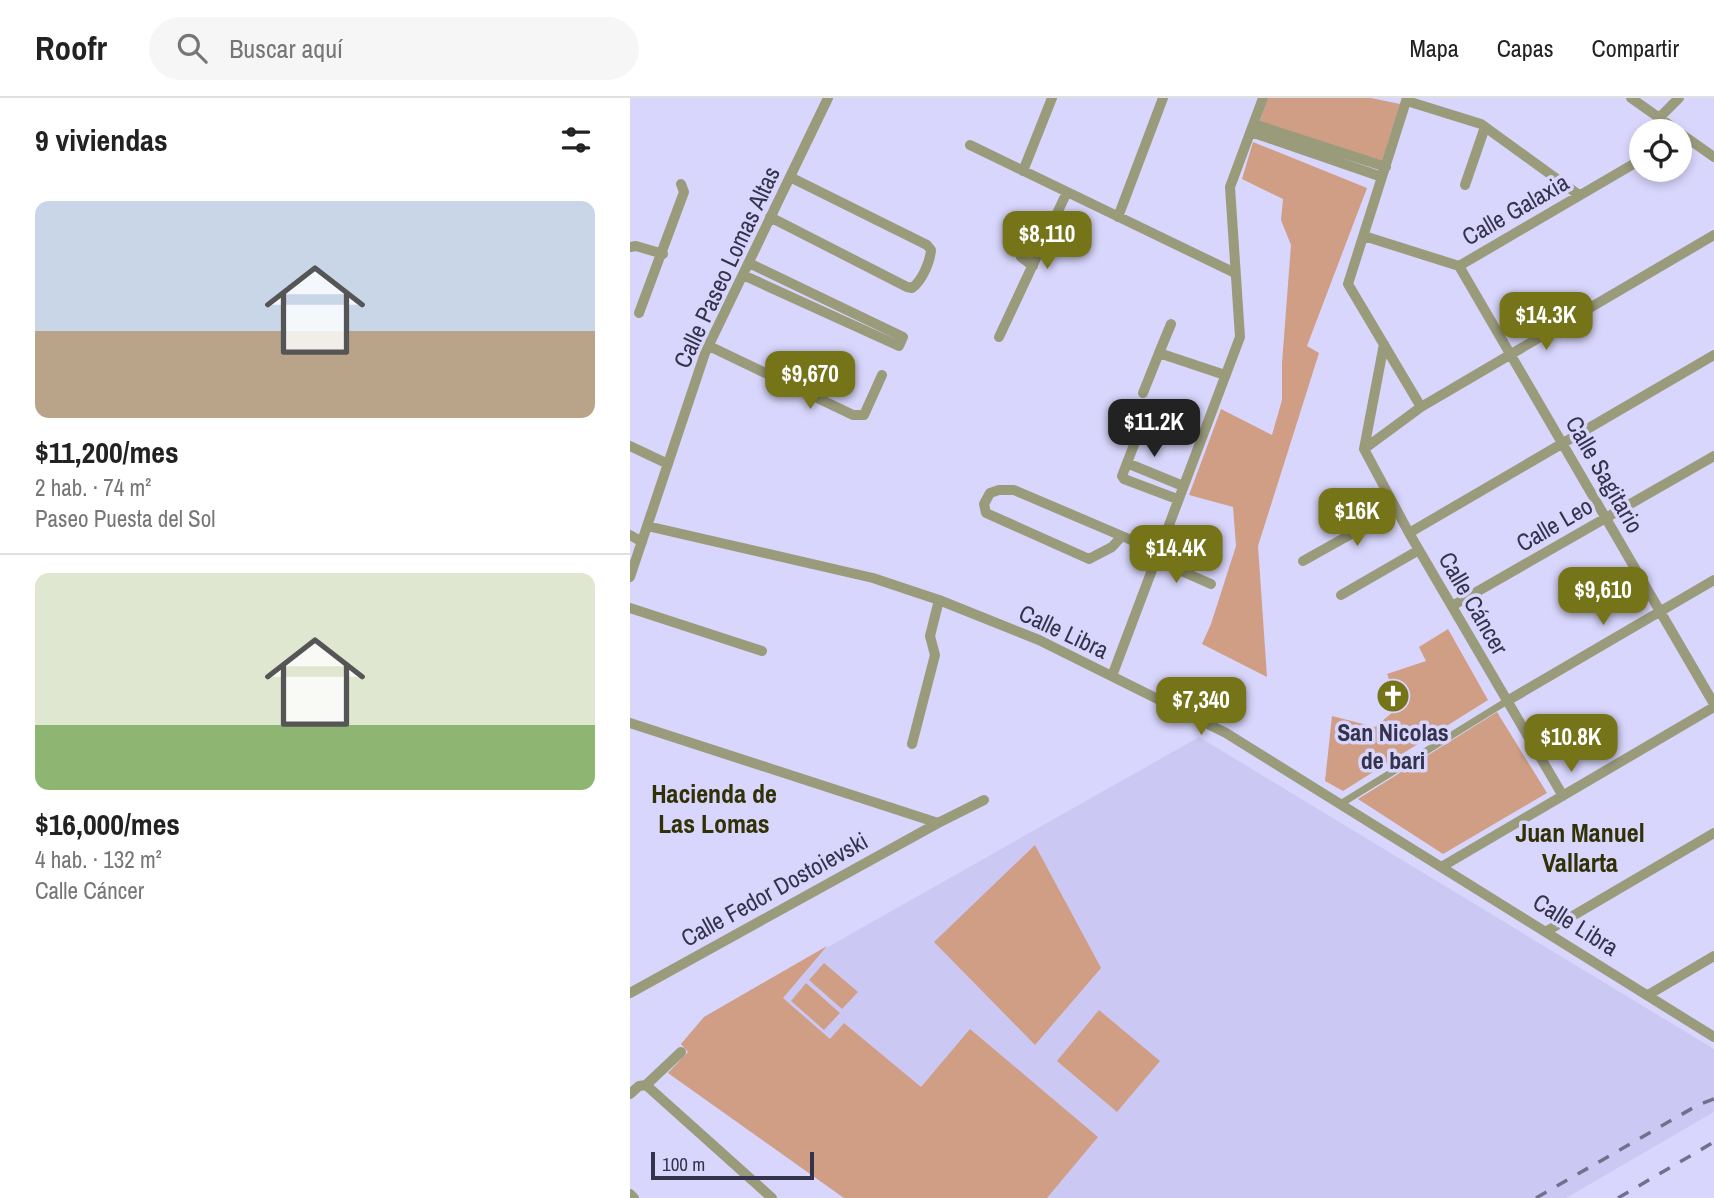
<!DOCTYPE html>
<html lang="es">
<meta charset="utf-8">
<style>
:root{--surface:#fff;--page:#f6f6f6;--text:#222;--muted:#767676;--line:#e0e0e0;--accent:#767418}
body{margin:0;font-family:"Archivo Narrow",sans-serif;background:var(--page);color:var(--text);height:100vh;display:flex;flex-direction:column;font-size:26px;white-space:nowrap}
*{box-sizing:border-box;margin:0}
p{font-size:23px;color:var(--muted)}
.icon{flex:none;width:38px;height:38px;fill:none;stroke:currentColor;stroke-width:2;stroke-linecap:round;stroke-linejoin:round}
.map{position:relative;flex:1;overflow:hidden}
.side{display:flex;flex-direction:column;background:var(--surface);width:630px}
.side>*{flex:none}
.controls{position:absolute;left:999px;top:21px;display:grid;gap:14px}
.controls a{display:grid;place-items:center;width:63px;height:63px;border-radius:50%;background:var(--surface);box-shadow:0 4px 10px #0003;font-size:35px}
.scale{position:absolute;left:21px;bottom:18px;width:163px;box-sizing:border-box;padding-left:7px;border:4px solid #35324c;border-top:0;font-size:19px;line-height:24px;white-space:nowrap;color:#35324c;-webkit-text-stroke:5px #d8d6fc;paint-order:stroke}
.price{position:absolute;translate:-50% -60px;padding:0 16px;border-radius:14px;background:var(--accent);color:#fff;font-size:23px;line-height:46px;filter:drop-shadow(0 2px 4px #0008)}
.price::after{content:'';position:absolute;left:50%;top:42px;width:21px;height:16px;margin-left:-10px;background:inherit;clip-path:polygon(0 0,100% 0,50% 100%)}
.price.current{background:#222;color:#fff}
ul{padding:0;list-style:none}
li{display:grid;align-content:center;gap:14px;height:371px;padding:0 35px}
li+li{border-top:2px solid var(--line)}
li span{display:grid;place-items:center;height:217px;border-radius:14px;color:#555}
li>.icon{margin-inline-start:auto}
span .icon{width:126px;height:126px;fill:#fffc;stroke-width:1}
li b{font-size:30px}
h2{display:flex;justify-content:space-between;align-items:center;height:84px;padding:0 35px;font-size:30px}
header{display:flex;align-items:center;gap:42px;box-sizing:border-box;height:98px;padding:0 35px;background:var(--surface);border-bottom:2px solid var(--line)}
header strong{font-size:33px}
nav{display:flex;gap:38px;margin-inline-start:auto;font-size:24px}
.search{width:490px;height:63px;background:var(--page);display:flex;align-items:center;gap:18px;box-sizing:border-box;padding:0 24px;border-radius:38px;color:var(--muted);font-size:26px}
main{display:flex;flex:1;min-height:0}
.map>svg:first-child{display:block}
.built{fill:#cbc9f4}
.green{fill:#d09e85}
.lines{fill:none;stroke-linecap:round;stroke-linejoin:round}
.pedestrian{stroke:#9a9b7b;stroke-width:7}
.minor{stroke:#9a9b7b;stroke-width:10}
.rail{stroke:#73708e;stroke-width:3.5;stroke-dasharray:12 12;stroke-linecap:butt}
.labels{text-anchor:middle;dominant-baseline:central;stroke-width:7;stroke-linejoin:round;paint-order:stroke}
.street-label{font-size:24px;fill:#35324c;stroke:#d8d6fc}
.poi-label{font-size:24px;font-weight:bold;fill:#35324c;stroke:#d8d6fc}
.neighbourhood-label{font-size:26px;font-weight:bold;fill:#323106;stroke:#d8d6fc}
</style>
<header>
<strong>Roofr</strong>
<div class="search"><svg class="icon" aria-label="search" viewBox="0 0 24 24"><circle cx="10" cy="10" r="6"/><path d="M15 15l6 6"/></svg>Buscar aquí</div>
<nav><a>Mapa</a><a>Capas</a><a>Compartir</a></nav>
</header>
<main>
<section class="side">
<h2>9 viviendas<svg class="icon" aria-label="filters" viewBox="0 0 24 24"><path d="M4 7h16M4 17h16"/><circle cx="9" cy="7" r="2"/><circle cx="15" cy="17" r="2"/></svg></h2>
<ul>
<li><span style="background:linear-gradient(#c9d6e8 60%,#b9a48a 0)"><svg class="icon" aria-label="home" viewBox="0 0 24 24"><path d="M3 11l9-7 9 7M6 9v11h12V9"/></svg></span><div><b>$11,200/mes</b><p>2 hab. · 74 m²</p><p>Paseo Puesta del Sol</p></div></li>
<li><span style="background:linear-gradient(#dfe7d0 70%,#8fb573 0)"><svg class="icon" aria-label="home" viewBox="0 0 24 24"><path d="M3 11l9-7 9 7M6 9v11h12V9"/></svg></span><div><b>$16,000/mes</b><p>4 hab. · 132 m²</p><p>Calle Cáncer</p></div></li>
</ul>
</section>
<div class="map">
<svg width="1084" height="1100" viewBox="0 0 1084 1100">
<rect width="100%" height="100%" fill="#d8d6fc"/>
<!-- built -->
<path class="built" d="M 569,639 L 1084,951 L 1084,1014 L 936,1100 L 214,1100 L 38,975 L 58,954 L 51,946 L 74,919 Z"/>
<!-- green -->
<path class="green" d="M 638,0 L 741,0 L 770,6 L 752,63 L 630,23 Z
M 623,44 L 737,90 L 677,248 L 689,255 L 628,448 L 637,579 L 572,546 L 581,526 L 606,448 L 603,409 L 559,397 L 591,311 L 642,337 L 652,302 L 652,265 L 661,147 L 651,122 L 653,101 L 612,81 Z
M 818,531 L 858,602 L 713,693 L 695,683 L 702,618 L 745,629 L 769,609 L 757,576 L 796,563 L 789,549 Z
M 867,614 L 917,695 L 813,756 L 728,701 Z
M 405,747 L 471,870 L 405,947 L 304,844 Z
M 197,848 L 153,900 L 200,941 L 214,925 L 291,989 L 340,931 L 468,1039 L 417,1100 L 214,1100 L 38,975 L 58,954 L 51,946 L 74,919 Z
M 194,865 L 228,894 L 212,911 L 179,882 Z
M 176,885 L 210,915 L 194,932 L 161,903 Z
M 469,912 L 530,963 L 487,1014 L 427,963 Z"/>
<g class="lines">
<!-- pedestrian -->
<path class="pedestrian" d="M 712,705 L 877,603"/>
<!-- minor -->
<path class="minor" d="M 777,0 L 718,186 L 791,309
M 1001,0 L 1048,33
M 777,3 L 851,26 L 949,97
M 1029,20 L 1049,0
M 624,26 L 756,69
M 621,34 L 752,79
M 1050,35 L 1084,59
M 340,47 L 605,175
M 393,73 L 422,0
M 835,87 L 855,29
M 140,119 L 277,189 L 282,190 C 292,183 300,164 301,152 L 297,147 L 160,79
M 488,119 L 533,0
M 399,135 L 391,159 L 403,168
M 734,138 L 829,168 L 1012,61
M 0,149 L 6,148 L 33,156
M 829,168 L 1084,606
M 113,177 L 269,248 L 273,239 L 119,165
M 9,215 L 54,94 L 51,86
M 541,226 L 529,255 L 595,277
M 369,239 L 437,94
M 754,246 L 734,351 L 779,435 L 933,698
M 79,248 L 223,317 L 234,317 L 252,277
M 513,295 L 529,255
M 512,326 L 497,365 L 553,388
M 0,348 L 38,366
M 734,351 L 791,309 L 1084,137
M 497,365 L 492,378 L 494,381 L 547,401
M 17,428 L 243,480 L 309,502 L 409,542 L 596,635 L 1084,939
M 779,435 L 1084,257
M 0,437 L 12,444
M 491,439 L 482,449 L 459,461 L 356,415 L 354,406 L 360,395 L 369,392 L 384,392 L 527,453
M 524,461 L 581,486
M 673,463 L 766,411
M 0,479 L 75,255 L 198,0
M 711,497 L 789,452
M 822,508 L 1084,358
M 0,510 L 132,553
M 482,578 L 610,239 L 600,89 L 633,0
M 877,603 L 1084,482
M 0,625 L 308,725
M 282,646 L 305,557 L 300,538 L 309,502
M 813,768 L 1084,609
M 917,833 L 1084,735
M 0,895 L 308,725 L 354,702
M 1018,897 L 1084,858
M 16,987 L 142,1100
M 0,996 L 9,988 L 16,987 L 51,954
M 0,1096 L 4,1100"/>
<!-- rail -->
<path class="rail" d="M 906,1100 L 1068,1007 L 1084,1001
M 988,1100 L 1084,1044"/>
</g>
<!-- icons -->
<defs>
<symbol id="church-disc" viewBox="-11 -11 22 22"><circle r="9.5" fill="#767418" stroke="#d8d6fc"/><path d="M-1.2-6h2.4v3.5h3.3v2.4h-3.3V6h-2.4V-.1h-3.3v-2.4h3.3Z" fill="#fff"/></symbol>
</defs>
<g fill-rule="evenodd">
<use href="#church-disc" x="744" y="579" width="38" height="38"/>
</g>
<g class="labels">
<!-- street labels -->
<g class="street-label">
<text transform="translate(885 111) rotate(-30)">Calle Galaxia</text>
<text transform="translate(96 169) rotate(-65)">Calle Paseo Lomas Altas</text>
<text transform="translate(975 376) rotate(60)">Calle Sagitario</text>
<text transform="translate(924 426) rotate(-30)">Calle Leo</text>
<text transform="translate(844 505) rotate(60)">Calle Cáncer</text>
<text transform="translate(434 533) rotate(25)">Calle Libra</text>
<text transform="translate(144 791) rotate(-29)">Calle Fedor Dostoievski</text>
<text transform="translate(946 826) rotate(32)">Calle Libra</text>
</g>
<!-- poi labels -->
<g class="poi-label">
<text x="763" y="634">San Nicolas<tspan x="763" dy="28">de bari</tspan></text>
</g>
<!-- neighbourhood labels -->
<g class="neighbourhood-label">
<text x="84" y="695">Hacienda de<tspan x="84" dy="30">Las Lomas</tspan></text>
<text x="950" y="734">Juan Manuel<tspan x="950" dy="30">Vallarta</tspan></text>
</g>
</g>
</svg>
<div class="controls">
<a><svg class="icon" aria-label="locate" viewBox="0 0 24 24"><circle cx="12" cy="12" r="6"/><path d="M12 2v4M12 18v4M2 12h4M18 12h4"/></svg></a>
</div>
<div class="scale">100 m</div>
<b class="price" style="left:417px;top:173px">$8,110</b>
<b class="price" style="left:916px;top:254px">$14.3K</b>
<b class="price" style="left:180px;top:313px">$9,670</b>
<b class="price current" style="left:524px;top:361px">$11.2K</b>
<b class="price" style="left:727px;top:450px">$16K</b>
<b class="price" style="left:546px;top:487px">$14.4K</b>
<b class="price" style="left:973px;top:529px">$9,610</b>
<b class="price" style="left:571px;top:639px">$7,340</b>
<b class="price" style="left:941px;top:676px">$10.8K</b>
</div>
</main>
